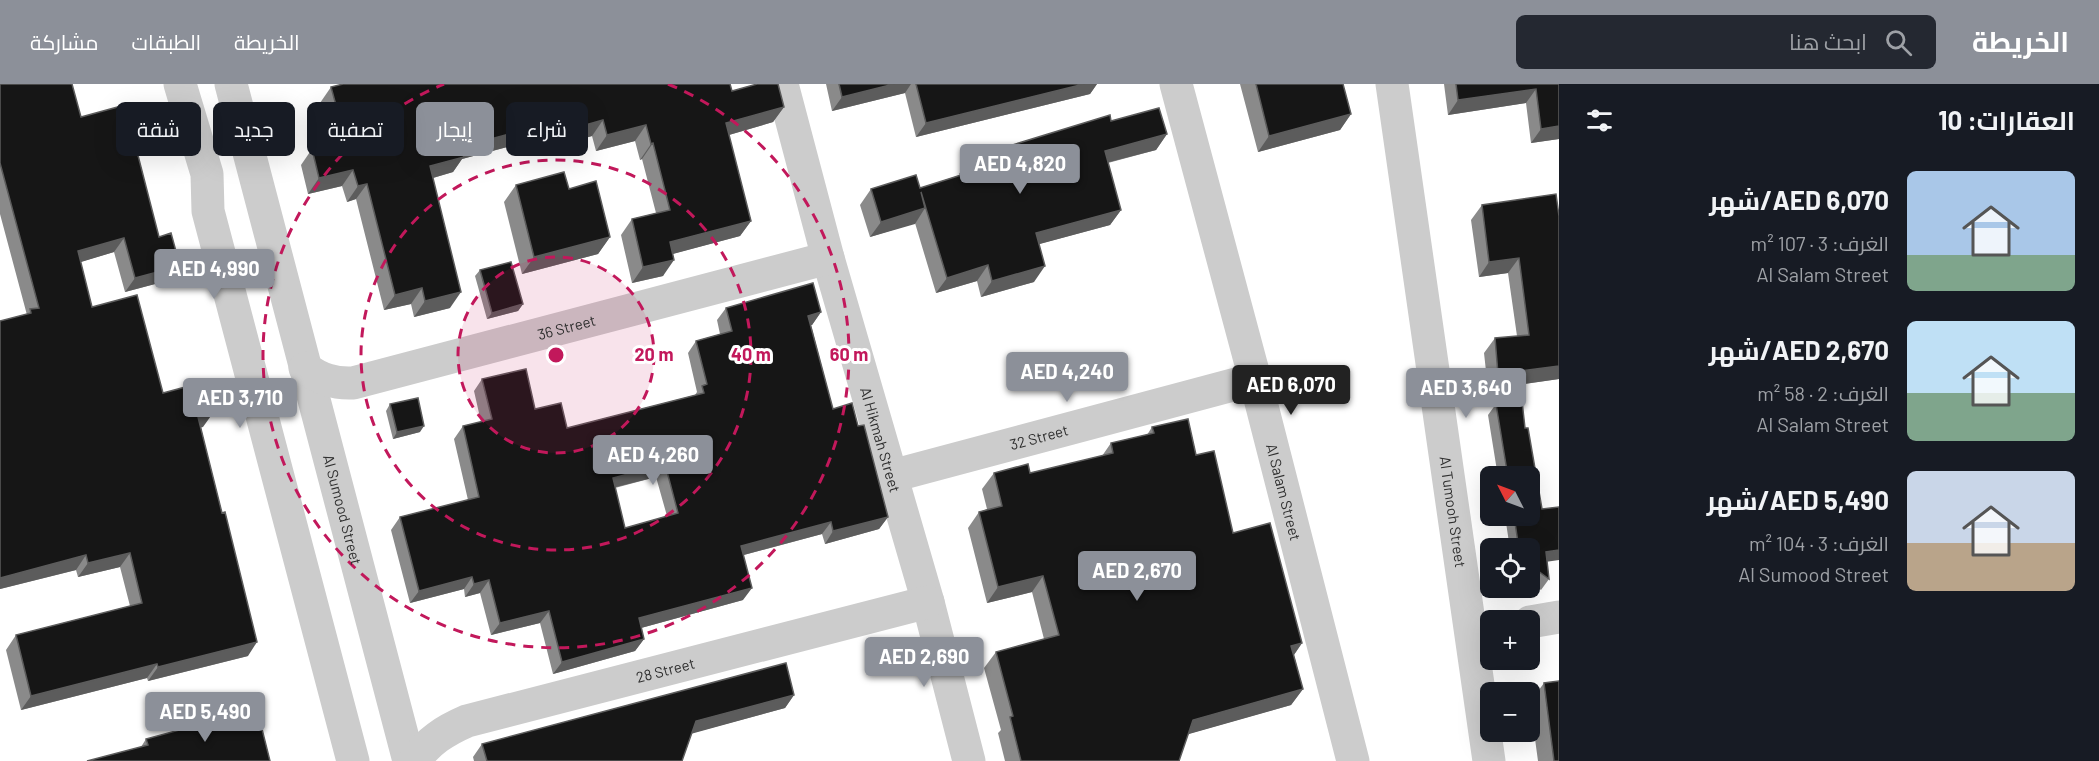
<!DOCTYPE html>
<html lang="ar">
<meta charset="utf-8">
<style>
:root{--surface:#171b24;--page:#242831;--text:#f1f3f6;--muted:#9ea1a6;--accent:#8c9099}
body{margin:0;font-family:Barlow,Cairo,sans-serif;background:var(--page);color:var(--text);direction:rtl;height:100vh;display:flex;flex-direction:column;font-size:22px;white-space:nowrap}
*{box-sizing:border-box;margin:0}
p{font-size:20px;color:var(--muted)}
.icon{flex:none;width:33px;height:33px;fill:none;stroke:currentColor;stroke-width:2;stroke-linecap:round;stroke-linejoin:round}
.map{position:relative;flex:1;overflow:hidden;direction:ltr}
.sheet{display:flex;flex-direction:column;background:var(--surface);width:540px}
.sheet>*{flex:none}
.top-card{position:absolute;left:18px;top:18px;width:570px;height:54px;direction:rtl;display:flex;gap:12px}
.needle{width:39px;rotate:312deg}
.fabs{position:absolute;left:1480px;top:382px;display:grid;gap:12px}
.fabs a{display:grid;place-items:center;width:60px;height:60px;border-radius:9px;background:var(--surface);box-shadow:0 6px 24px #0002;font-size:30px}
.price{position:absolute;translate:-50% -51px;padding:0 14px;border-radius:6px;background:var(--accent);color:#fff;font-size:20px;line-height:39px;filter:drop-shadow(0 2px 3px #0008)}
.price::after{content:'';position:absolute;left:50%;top:36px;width:18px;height:14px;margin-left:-9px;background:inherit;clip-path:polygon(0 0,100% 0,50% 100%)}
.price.current{background:#222;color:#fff}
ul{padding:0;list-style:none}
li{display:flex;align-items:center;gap:18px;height:150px;padding:0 24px}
li span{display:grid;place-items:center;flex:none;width:168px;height:120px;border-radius:9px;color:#555}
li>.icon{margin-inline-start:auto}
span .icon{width:72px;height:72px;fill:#fffc;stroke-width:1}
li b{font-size:26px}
h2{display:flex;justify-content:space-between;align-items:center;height:72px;padding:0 24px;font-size:26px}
.pill{padding:0 21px;border-radius:9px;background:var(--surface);box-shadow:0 6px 24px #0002;font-size:21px;line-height:54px}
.pill.current{background:var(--accent);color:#fff}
header{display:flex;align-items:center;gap:36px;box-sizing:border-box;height:84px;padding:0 30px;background:var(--accent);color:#fff}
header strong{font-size:28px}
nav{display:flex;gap:33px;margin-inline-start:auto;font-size:21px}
.search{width:420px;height:54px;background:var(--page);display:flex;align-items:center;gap:15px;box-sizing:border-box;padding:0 21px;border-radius:9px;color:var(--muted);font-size:22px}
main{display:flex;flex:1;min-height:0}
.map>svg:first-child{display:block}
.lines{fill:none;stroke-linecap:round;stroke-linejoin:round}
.minor{stroke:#ccc;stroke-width:33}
.wall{fill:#8a8a8a;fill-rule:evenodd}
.shaded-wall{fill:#5c5c5c}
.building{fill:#161616;stroke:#5c5c5c;stroke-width:1.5;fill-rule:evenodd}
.ring{fill:none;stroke:#c2185b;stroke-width:3;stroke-dasharray:10 8}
.labels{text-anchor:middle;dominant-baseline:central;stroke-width:6;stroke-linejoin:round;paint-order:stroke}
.street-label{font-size:15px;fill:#2f2f2f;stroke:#fff}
.centre{fill:#c2185b;stroke:#fff;stroke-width:3}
.ring-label{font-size:18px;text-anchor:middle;font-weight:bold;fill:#c2185b;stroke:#fff;stroke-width:6;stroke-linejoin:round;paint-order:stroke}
</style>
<header>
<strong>الخريطة</strong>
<div class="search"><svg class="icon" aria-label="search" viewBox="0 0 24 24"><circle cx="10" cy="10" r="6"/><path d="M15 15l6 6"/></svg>ابحث هنا</div>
<nav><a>الخريطة</a><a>الطبقات</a><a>مشاركة</a></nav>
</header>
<main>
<section class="sheet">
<h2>العقارات: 10<svg class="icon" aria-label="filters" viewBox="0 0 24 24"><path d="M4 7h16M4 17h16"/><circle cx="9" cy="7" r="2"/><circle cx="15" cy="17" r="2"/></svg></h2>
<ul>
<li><span style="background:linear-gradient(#a9c7e8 70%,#7fa58c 0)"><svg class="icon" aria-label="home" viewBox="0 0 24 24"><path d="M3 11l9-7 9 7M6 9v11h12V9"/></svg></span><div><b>AED 6,070/شهر</b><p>الغرف: 3 · 107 m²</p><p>Al Salam Street</p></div></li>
<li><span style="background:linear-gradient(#bfe0f5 60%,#7fa58c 0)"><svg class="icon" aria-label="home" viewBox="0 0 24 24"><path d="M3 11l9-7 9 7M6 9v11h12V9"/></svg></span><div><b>AED 2,670/شهر</b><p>الغرف: 2 · 58 m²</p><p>Al Salam Street</p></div></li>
<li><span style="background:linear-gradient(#c9d6e8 60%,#b9a48a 0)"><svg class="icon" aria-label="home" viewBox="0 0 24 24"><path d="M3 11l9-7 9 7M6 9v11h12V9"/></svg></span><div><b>AED 5,490/شهر</b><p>الغرف: 3 · 104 m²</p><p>Al Sumood Street</p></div></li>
</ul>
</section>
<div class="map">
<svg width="1559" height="677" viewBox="0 0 1559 677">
<rect width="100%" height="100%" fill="#fff"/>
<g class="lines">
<!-- minor -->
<g class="minor">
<path d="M 180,0 L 207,90 L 208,127 L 353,677"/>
<path id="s1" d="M 231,0 L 409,677"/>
<path id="s2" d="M 782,0 L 828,174 L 928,518 L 969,677"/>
<path id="s3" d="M 1176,0 L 1255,295 L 1353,677"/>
<path id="s4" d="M 1392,0 L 1489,677"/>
<path id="s5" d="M 305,284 C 320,295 334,300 353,299 L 828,174"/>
<path id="s6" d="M 892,392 L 1255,295"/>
<path d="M 1530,538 L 1559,533"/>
<path id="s7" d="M 414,677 C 429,657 444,647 467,637 L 928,518"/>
</g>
</g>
<!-- wall -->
<path class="wall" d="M 0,0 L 81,33 L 159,153 L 180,182 L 170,196 L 125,208 L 114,168 L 80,178 L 92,223 L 163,309 L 203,343 L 201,343 L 248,572 L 148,597 L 147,594 L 21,626 L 6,566 L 16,551 L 130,522 L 120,483 L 78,493 L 76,486 L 0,505 L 0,237 L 27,231 L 0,130 Z
M 826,0 L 1097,0 L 1090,10 L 916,53 L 905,9 L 832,27 Z
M 1240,0 L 1343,0 L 1351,30 L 1340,46 L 1258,68 Z
M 1444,0 L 1559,0 L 1559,55 L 1531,59 L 1526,19 L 1448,31 Z
M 331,3 L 732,7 L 784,23 L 773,38 L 729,51 L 751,137 L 740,152 L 672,170 L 663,192 L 632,199 L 621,151 L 632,135 L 656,129 L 642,75 L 640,76 L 635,57 L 596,67 L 592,52 L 571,58 L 568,47 L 462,75 L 453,88 L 433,94 L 450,224 L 414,233 L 411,220 L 384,226 L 356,115 L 347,118 L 342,102 L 308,110 L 301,81 L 312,65 L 331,61 L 320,19 Z
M 1111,37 L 1167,50 L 1156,66 L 1108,79 L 1121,126 L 1110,141 L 1039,160 L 1034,198 L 981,213 L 977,197 L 936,209 L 915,139 L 870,153 L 860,121 L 871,105 L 920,104 L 960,91 L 959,90 L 970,74 Z
M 516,101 L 569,105 L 610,153 L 598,170 L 522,190 L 504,118 Z
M 1482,121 L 1559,132 L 1559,295 L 1488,305 L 1484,269 L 1495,254 L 1517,252 L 1508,189 L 1479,193 L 1471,136 Z
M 480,186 L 523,220 L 518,227 L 487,235 L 475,192 Z
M 726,224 L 821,228 L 812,241 L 811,241 L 833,325 L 858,342 L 888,433 L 879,445 L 825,460 L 822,450 L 744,471 L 743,516 L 641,544 L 644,555 L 635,567 L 553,590 L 540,539 L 491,551 L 480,509 L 465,513 L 464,505 L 410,519 L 391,446 L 400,433 L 468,416 L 454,355 L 463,342 L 481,338 L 474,307 L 482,295 L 567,344 L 695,311 L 697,308 L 688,269 L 696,257 L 720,250 L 717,236 ZM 656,393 L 667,432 L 625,444 L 615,404 Z
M 390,320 L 420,348 L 393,355 L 386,327 Z
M 1496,320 L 1525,344 L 1547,478 L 1549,495 L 1541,506 L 1530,498 L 1530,465 L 1510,465 L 1505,432 L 1530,432 L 1530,393 L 1498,393 L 1488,331 Z
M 1152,343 L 1196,371 L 1233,449 L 1302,559 L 1294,571 L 1303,605 L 1291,621 L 1188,650 L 1179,677 L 1005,677 L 998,649 L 1001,646 L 984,584 L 996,568 L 1044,555 L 1032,508 L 987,519 L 968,444 L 979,428 L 987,425 L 982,405 L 994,389 L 1030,389 L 1102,372 L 1111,359 L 1147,351 Z
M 1544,599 L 1559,677 L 1538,677 L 1530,618 Z
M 794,611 L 785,624 L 692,649 L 682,677 L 474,677 L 473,673 L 482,660 Z
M 146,655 L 270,677 L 141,663 Z"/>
<!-- shaded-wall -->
<path class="shaded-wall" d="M 894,0 L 911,0 L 905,9 L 832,27 L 842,13 Z
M 1084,0 L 1097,0 L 1090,10 L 916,53 L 926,39 Z
M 1536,5 L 1526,19 L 1448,31 L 1458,16 Z
M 784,23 L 773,38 L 715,55 L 726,39 Z
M 1351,30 L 1340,46 L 1258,68 L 1269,52 Z
M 580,31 L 568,47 L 462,75 L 453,88 L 419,98 L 430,82 L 461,63 Z
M 603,36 L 592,52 L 571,58 L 582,42 Z
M 646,41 L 635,57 L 596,67 L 607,51 Z
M 1559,42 L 1559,55 L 1531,59 L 1541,45 Z
M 1167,50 L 1156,66 L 1094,82 L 1105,67 Z
M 653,59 L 642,75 L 640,76 L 651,60 Z
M 353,86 L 342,102 L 308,110 L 319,94 Z
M 367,100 L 356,115 L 347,118 L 358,102 Z
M 925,124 L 915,140 L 870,153 L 881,138 Z
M 1121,126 L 1110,141 L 1025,164 L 1036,149 Z
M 751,137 L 740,152 L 658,174 L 670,158 Z
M 610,153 L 598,170 L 522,190 L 534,173 Z
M 124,154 L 114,168 L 68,182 L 78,167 Z
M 1519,174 L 1508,189 L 1479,193 L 1489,178 Z
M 674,176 L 663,192 L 632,199 L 643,183 Z
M 988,181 L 977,197 L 936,209 L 947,194 Z
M 180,182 L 170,196 L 125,208 L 135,194 Z
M 1045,182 L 1034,198 L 981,213 L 992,197 Z
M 422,204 L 411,220 L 384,226 L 395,211 Z
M 461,208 L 450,224 L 414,233 L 425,217 Z
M 523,220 L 518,227 L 487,235 L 492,229 Z
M 821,228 L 812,241 L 800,244 L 808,232 Z
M 1559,282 L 1559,295 L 1488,305 L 1498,290 Z
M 213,329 L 203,343 L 188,347 L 198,333 Z
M 424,342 L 420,348 L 393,355 L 397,348 Z
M 665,380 L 656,393 L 604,406 L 613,394 Z
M 888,433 L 879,445 L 825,460 L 833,447 Z
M 831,438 L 822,450 L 732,474 L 741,462 Z
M 1559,466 L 1559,476 L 1538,479 L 1546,468 Z
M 130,469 L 120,483 L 78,493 L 88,479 Z
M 86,471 L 76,486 L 0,505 L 0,494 Z
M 1043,492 L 1032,508 L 987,519 L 998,503 Z
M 472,493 L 464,505 L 410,519 L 419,507 Z
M 489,496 L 480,509 L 465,513 L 474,500 Z
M 752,504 L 743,516 L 630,547 L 639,534 Z
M 549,527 L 540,539 L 491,551 L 500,539 Z
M 644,555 L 635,567 L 553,590 L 562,578 Z
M 257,558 L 248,572 L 148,597 L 158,583 Z
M 1302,559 L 1291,575 L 1291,562 Z
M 157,580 L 147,594 L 21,626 L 31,612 Z
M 1303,605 L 1291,621 L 1182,652 L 1193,636 Z
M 794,611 L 785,624 L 687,651 L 696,637 Z"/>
<!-- building -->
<path class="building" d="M 0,0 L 72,0 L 81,33 L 125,21 L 159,153 L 171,149 L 180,182 L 135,194 L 124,154 L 78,167 L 92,223 L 137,211 L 163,309 L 204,298 L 213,329 L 198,333 L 222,429 L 225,428 L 257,558 L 158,583 L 157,580 L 31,612 L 16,551 L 142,519 L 130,469 L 88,479 L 86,471 L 0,494 L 0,237 L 31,229 L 30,225 L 39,224 L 0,79 Z
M 343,0 L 730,0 L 732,7 L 757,0 L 778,0 L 784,23 L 726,39 L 751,137 L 670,158 L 674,176 L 643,183 L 632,135 L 670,126 L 653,59 L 651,60 L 646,41 L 607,51 L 603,36 L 582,42 L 580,31 L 461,63 L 464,73 L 430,82 L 461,208 L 425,217 L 422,204 L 395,211 L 367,100 L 358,102 L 353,86 L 319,94 L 312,65 L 346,58 L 331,3 Z
M 839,0 L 894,0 L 842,13 Z
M 916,0 L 1084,0 L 926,39 Z
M 1256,0 L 1343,0 L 1351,30 L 1269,52 Z
M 1456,0 L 1559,0 L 1559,42 L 1541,45 L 1536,5 L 1458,16 Z
M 1159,24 L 1167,50 L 1105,67 L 1121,126 L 1036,149 L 1045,182 L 992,197 L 988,181 L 947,194 L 921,108 L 925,124 L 881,138 L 871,105 L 916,91 L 920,104 L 974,87 L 970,74 L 1110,31 L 1111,37 Z
M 564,88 L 569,105 L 596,97 L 610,153 L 534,173 L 516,101 Z
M 1556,110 L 1559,132 L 1559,282 L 1498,290 L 1495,254 L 1529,251 L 1519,174 L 1489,178 L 1482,121 Z
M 511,178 L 523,220 L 492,229 L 480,186 Z
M 813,199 L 821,228 L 808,232 L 833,325 L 852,319 L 858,342 L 864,341 L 888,433 L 833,447 L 831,438 L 741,462 L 752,504 L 639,534 L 644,555 L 562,578 L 549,527 L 500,539 L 489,496 L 474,500 L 472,493 L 419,507 L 400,433 L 479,413 L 463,342 L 492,335 L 482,295 L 526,285 L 535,325 L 561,319 L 567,344 L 704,309 L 702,302 L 707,300 L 696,257 L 732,247 L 726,224 ZM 665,380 L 678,429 L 625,444 L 613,394 Z
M 418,314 L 424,342 L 397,348 L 390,320 Z
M 1522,317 L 1525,344 L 1528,344 L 1542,425 L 1559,423 L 1559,466 L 1546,468 L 1549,495 L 1530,481 L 1530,465 L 1519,465 L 1514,432 L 1530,432 L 1530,393 L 1508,393 L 1496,320 Z
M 1188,335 L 1196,371 L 1214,367 L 1233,449 L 1270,439 L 1302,559 L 1291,562 L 1303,605 L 1193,636 L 1179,677 L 1021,677 L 1010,633 L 1013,632 L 996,568 L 1059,551 L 1043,492 L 998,503 L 979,428 L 1002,422 L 994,389 L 1028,380 L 1030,389 L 1113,369 L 1111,359 L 1154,349 L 1152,343 Z
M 786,579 L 794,611 L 696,637 L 682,677 L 487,677 L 482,660 Z
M 1559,597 L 1559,677 L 1554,677 L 1544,599 Z
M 257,625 L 270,677 L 87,677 L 148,661 L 146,655 Z"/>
<!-- distance rings -->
<circle cx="556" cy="271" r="98" fill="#c2185b" fill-opacity=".12"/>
<g class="ring">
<circle cx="556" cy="271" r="98"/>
<circle cx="556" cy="271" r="195"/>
<path d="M668 0A293 293 0 1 1 444 0"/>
</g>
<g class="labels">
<!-- street labels -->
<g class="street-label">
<text stroke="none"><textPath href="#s5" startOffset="272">36 Street</textPath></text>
<text stroke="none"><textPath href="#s6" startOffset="152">32 Street</textPath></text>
<text stroke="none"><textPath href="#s2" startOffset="369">Al Hikmah Street</textPath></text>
<text stroke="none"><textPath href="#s3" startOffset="422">Al Salam Street</textPath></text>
<text stroke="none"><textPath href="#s1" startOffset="440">Al Sumood Street</textPath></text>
<text stroke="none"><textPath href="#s4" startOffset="432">Al Tumooh Street</textPath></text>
<text stroke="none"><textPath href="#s7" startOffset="272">28 Street</textPath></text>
</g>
</g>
<circle cx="556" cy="271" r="9" class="centre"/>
<g class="ring-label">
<text x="654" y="277">20 m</text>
<text x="751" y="277">40 m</text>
<text x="849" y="277">60 m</text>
</g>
</svg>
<div class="fabs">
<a><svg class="needle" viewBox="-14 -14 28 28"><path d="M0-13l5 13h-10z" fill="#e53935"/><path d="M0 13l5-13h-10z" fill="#9ea1a6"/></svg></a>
<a><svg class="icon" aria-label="locate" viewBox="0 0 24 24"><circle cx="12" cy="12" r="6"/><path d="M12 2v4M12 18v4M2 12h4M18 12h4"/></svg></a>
<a>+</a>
<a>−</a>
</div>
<b class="price" style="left:1020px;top:111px">AED 4,820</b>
<b class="price" style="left:214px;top:216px">AED 4,990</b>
<b class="price" style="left:1067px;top:319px">AED 4,240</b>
<b class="price current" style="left:1291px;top:332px">AED 6,070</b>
<b class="price" style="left:1466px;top:335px">AED 3,640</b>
<b class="price" style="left:240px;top:345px">AED 3,710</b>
<b class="price" style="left:653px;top:402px">AED 4,260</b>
<b class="price" style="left:1137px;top:518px">AED 2,670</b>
<b class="price" style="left:924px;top:604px">AED 2,690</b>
<b class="price" style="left:205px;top:659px">AED 5,490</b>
<div class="top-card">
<a class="pill">شراء</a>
<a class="pill current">إيجار</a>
<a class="pill">تصفية</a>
<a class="pill">جديد</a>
<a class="pill">شقة</a>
</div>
</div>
</main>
